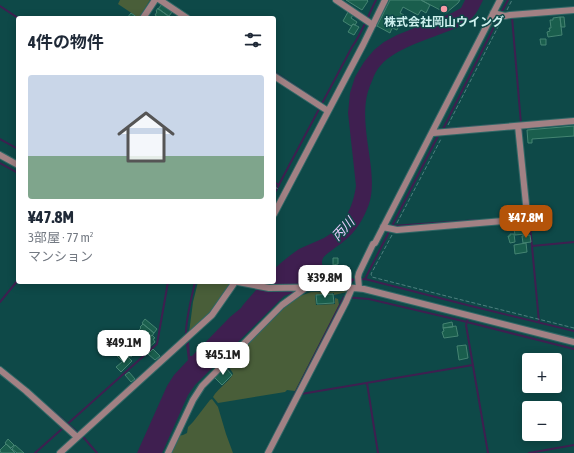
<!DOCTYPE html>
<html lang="ja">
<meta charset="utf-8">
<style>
:root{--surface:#fff;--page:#f6f6f7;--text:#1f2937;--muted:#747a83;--line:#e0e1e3;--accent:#b45309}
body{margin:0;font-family:"Asap Condensed","Noto Sans JP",sans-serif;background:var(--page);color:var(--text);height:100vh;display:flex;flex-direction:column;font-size:15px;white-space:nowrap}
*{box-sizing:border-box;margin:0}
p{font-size:13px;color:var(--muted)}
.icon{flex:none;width:22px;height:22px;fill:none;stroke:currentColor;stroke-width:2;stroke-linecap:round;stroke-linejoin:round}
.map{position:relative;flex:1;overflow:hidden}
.panel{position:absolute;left:16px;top:16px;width:260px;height:268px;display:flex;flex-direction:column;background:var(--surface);border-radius:4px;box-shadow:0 2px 10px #0003}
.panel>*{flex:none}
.controls{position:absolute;left:522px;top:353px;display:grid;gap:8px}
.controls a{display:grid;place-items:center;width:40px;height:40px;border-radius:4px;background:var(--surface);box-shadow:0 2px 10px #0003;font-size:20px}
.price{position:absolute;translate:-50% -34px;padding:0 9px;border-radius:8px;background:#fff;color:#222;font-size:13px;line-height:26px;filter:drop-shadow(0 1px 2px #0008)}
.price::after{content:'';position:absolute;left:50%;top:24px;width:12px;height:9px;margin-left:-6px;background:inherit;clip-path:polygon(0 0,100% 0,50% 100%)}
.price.selected{background:var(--accent);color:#fff}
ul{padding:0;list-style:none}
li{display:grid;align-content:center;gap:8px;height:212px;padding:0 12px}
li+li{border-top:1px solid var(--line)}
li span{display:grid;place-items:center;height:124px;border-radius:4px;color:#555}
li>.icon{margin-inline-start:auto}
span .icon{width:72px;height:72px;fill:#fffc;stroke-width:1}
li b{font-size:17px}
h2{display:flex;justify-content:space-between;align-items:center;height:48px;padding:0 12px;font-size:17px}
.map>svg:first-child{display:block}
.green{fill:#495e39}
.water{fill:#3f1f50}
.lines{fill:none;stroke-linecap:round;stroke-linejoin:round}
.stream{stroke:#3f1f50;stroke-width:2}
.building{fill:#1a5e4d;stroke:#458472}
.minor-casing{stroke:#316766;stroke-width:8}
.path{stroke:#4d807f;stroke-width:1;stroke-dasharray:4 2;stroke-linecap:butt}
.minor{stroke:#a28184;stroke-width:6}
.poi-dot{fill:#f49aa4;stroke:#0e4948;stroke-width:1.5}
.labels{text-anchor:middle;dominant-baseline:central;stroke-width:3;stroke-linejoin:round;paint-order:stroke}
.poi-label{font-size:12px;font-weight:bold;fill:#cef1ef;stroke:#0e4948}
.water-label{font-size:13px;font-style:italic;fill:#eaccfd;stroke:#0e4948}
</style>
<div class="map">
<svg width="574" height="453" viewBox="0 0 574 453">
<rect width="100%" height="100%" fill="#0e4948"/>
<!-- green -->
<path class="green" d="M 120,0 L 150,0 L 139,18 L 118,4 Z
M 198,282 L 227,282 L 229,284 L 229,287 L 209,314 L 189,333 L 193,302 Z
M 347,291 L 347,292 L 334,295 L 334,293 L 315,295 L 316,305 L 335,304 L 335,298 L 338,299 L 339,305 L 295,391 L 287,390 L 285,392 L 218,403 L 213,397 C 218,388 228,383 233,374 C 232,370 228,368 228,364 L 292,300 L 300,296 L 311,292 Z
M 212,399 L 218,407 L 226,434 L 233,453 L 171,453 L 178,436 L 183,435 L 187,433 L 188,427 L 193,422 L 210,400 Z"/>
<!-- water -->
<path class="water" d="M 465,0 L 483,0 C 480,6 477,13 472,18 C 465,25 455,29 446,32 C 426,40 395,49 381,65 C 377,69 374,75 372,81 C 359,107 368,140 371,168 C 372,179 373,192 369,204 C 364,218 356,232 344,241 C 340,245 325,254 323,258 C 319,267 327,271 335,270 L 336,272 L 350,273 L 350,276 L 349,279 L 353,278 L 353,281 L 352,283 L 345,283 L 302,281 L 298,291 L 284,296 L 195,385 L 188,395 L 162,453 L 137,453 L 167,386 L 174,375 L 188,360 L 186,344 L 189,342 L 190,356 L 192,356 L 230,317 L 241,308 L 243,305 L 263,282 L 274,282 L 274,269 C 282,262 290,255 299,249 C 307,245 316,242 324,238 C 344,227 353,207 356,186 L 348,113 L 350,93 L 355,77 L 364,62 L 374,50 L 384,42 L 397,35 L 452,13 L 461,8 Z"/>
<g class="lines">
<!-- stream -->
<path class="stream" d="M 0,6 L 18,18
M 360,13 L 368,18
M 501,13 L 508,0
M 512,17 L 522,136
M 274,72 L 315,99
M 443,129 L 507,124
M 442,131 L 499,17
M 0,139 L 18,149
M 0,163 L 18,173
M 274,182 L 279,185
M 274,194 L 352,47 C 362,33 368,16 376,0
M 529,214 L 539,322
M 392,226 L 479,220
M 532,246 L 574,242
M 365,279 L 439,134
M 352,280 L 365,279 L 471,306 L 574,331
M 0,302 L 18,280
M 468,319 L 466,325 L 488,453
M 186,336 C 185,322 192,296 195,282
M 367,383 L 378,453
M 301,394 L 473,365
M 47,406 L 84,438 L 97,453
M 276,431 L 344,297 L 369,299 L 467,322 L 574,349
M 35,453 L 157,344 L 168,282
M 529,453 L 574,445"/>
</g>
<!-- building -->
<path class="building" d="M 346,0 L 367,0 L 368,1 L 362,10 Z
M 390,0 L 421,0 L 430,5 L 426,13 L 421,10 L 418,15 L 403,7 L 400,13 L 404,15 L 397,30 L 392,28 L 390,33 L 377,26 Z
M 421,0 L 460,0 L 458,3 L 446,13 Z
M 162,4 L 172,12 L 169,16 L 158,9 Z
M 158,8 L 169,17 L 168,18 L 159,18 L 155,15 L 157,12 L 156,11 Z
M 348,12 L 353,15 L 351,18 L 357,22 L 355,25 L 353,24 L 351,26 L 343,21 Z
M 131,13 L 138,18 L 127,18 Z
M 560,17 L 562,35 L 548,37 L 547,32 L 550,31 L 549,28 L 551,28 L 550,20 L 553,20 L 553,18 Z
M 560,17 L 564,17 L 565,27 L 561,27 Z
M 353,24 L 359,27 L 354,35 L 348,32 Z
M 540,39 L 546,39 L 546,45 L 541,45 Z
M 574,126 L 574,136 L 532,139 L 532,143 L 528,143 L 527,130 Z
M 522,218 L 527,218 L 529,231 L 524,232 Z
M 516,221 L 523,221 L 524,233 L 525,233 L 525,234 L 515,235 L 513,223 L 516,222 Z
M 510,234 L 514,234 L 515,242 L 510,243 L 508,236 L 510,236 Z
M 530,235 L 531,242 L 523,243 L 522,236 Z
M 526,243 L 527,252 L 515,254 L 514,245 Z
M 333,258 L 338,258 L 338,264 L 333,265 Z
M 333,294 L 334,303 L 317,304 L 316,295 Z
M 145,319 L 157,329 L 154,333 L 142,323 Z
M 452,322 L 453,327 L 443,328 L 443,324 Z
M 143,324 L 154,333 L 152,336 L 150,335 L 147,339 L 138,331 L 141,328 L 140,327 Z
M 456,326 L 458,336 L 444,338 L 442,332 L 444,331 L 443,328 Z
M 152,335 L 155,338 L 153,339 L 155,342 L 147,349 L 143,344 Z
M 124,342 L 135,353 L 131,357 L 120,345 Z
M 117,345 L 118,346 L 120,345 L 131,356 L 128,357 L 123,362 L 113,352 L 116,349 L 115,347 Z
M 466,345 L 468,358 L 459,360 L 457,346 Z
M 153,349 L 160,356 L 155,360 L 148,354 Z
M 128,357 L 132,361 L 121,372 L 116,367 Z
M 225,367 L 232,375 L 222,385 L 214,377 Z
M 129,372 L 135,379 L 131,382 L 125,375 Z
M 8,439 L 14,445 L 11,448 L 5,443 Z
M 6,444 L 15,453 L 1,453 L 0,450 Z
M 15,445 L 24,453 L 17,453 L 12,449 Z"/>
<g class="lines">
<defs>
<path id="minor" d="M 160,0 L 187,18
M 336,0 L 373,25
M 493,13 L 505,16 L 510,15 L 574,10
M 143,18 L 155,0
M 274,76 L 328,111
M 433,133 L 574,121
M 0,155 L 18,165
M 274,214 L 363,45 L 385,0
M 383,227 L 397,230 L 503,221 L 504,216 L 527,214 L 518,126
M 238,282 L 269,288 L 344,287 L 364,289 L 574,342
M 359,288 L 358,277 L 359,273 L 373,244 L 375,243 L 500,0
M 0,370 L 26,391 L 77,437
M 60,453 L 212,315 L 219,305 L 235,282
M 168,453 L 193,400 L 202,386 L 282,305 L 304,289
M 268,453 L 346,302 L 352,288"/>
</defs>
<!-- minor casing -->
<use href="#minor" class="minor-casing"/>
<!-- path -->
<path class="path" d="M 507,10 L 512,0
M 448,125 L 501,21
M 274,187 L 279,189
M 397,223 L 441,139
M 392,235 L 371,274 L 372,277 L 454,298 L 574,328"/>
<!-- minor -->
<use href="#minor" class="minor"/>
</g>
<!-- markers -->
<circle class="poi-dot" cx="444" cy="9" r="4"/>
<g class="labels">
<!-- poi labels -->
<g class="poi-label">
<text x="444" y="22">株式会社岡山ウイング</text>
</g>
<!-- water labels -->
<g class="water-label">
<text transform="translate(343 229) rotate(-47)">丙川</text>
</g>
</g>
</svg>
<div class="controls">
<a>+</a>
<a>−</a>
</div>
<b class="price selected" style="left:526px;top:239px">¥47.8M</b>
<b class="price" style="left:325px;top:299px">¥39.8M</b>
<b class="price" style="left:124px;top:364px">¥49.1M</b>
<b class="price" style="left:223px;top:376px">¥45.1M</b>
<section class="panel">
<h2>4件の物件<svg class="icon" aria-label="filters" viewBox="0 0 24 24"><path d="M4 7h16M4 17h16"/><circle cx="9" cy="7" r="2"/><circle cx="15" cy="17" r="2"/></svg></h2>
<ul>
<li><span style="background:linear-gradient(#c9d6e8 65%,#7fa58c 0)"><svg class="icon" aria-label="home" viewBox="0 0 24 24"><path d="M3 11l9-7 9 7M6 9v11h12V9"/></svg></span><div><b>¥47.8M</b><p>3部屋 · 77 m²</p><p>マンション</p></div></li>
</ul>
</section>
</div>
